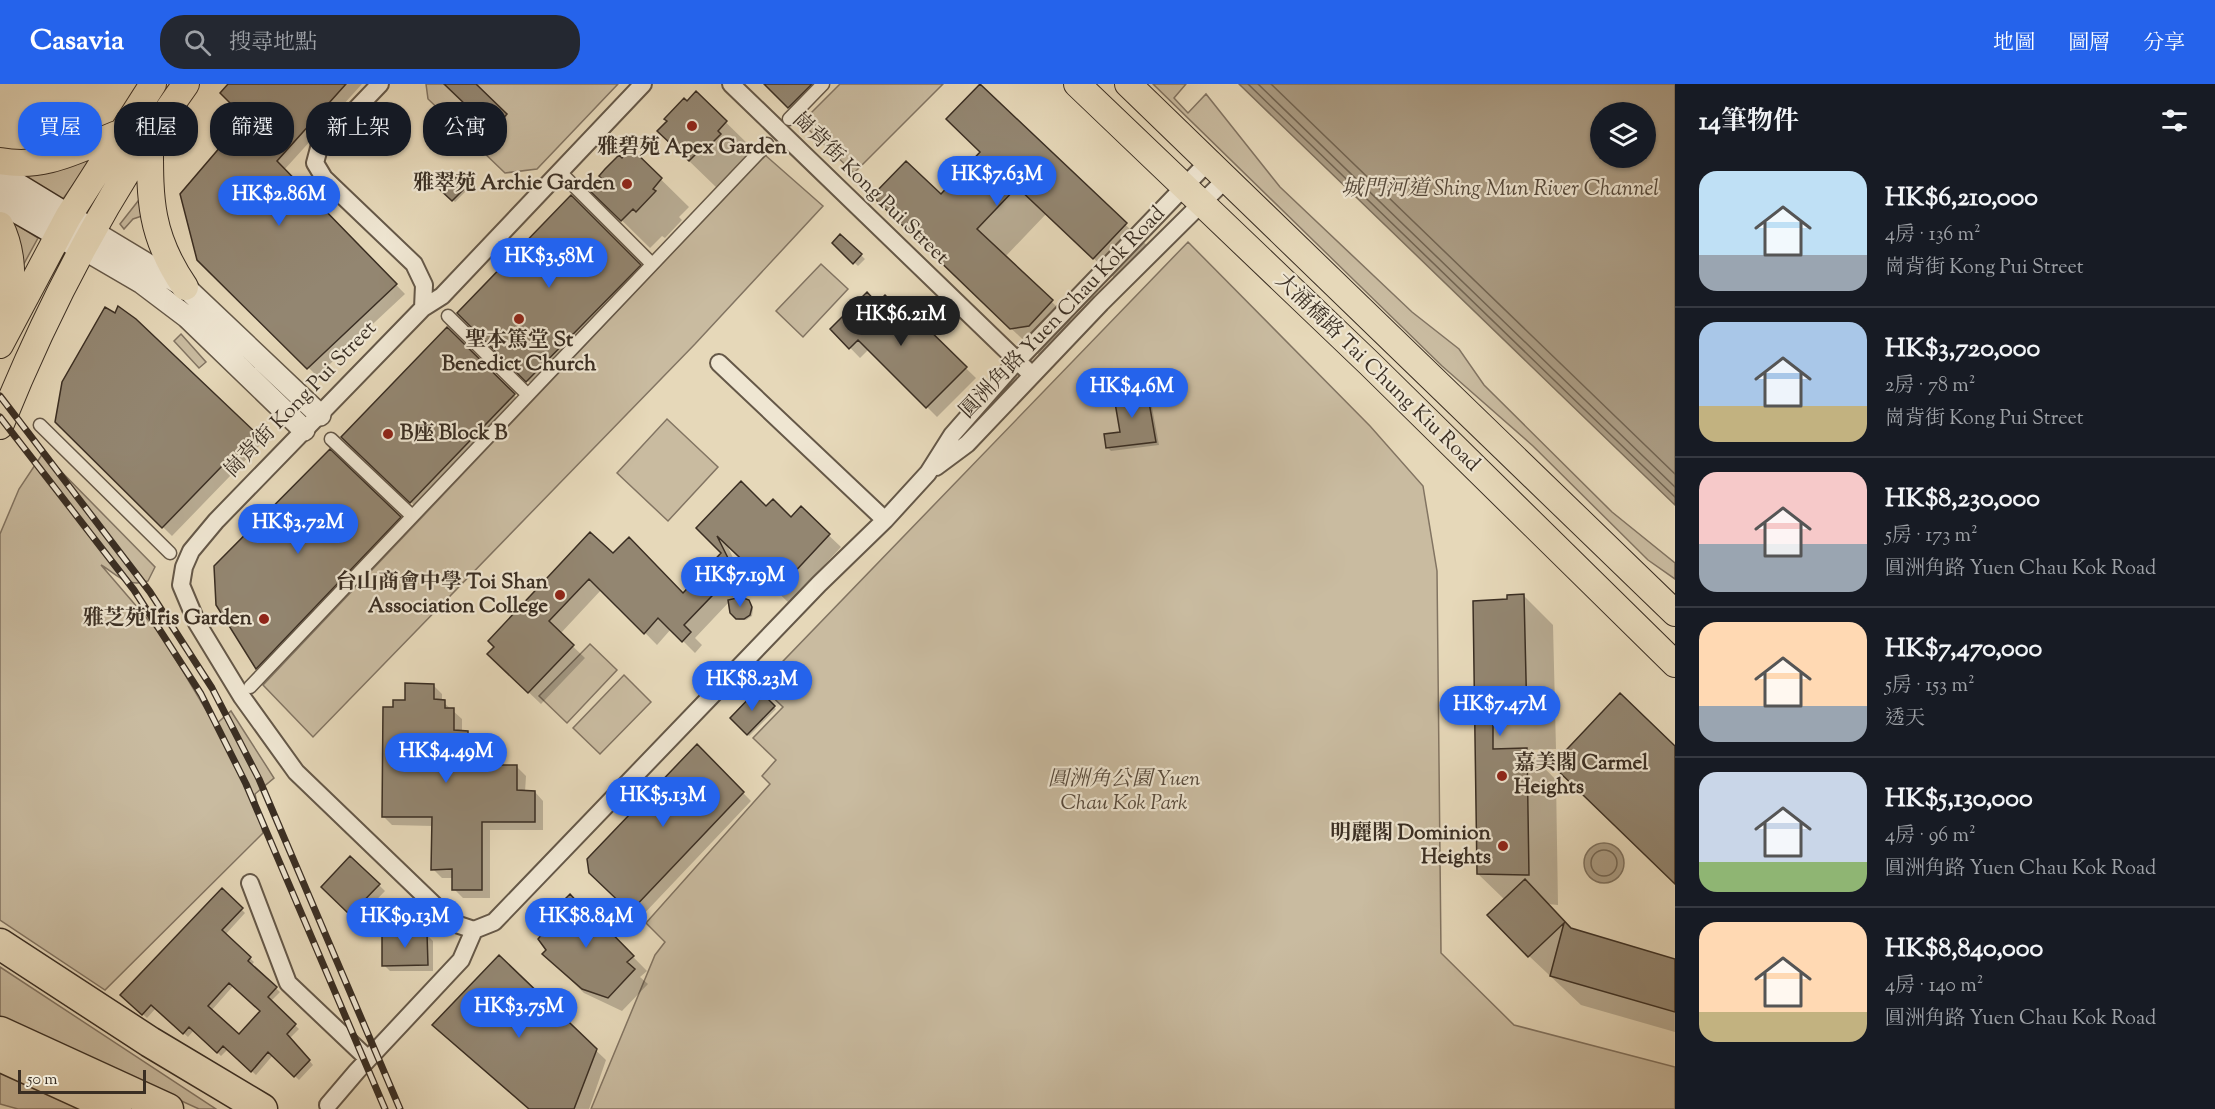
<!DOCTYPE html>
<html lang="zh-TW">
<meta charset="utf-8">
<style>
:root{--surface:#171b24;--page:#242831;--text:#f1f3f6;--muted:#9ea1a6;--line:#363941;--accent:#2563eb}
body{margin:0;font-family:"Sorts Mill Goudy","Noto Serif TC",serif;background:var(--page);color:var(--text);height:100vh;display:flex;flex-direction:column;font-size:22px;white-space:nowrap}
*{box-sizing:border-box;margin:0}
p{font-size:20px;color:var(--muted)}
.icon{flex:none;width:33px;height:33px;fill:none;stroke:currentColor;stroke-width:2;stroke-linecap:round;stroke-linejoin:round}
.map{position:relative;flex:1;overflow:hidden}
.details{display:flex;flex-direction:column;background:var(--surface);width:540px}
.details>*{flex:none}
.hud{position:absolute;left:18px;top:18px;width:570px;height:54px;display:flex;gap:12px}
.fabs{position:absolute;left:1590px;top:18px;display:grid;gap:12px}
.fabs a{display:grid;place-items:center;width:66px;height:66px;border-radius:50%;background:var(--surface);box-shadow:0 2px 4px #0004;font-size:30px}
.scale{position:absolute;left:18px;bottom:15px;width:128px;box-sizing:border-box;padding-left:6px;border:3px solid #3a2e23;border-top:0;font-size:16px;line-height:21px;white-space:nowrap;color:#3a2e23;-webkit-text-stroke:4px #efe6d2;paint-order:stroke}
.price{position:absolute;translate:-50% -51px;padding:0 14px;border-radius:21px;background:var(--accent);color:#fff;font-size:20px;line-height:39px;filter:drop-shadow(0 2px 3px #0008)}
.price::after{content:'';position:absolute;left:50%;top:36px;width:18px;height:14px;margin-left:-9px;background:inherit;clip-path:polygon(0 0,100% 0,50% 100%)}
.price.selected{background:#222;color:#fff}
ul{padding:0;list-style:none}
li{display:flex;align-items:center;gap:18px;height:150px;padding:0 24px}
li+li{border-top:2px solid var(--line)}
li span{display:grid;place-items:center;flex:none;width:168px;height:120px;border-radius:18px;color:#555}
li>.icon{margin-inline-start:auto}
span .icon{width:72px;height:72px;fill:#fffc;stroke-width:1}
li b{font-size:26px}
h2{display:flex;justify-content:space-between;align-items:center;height:72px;padding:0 24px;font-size:26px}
.pill{padding:0 21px;border-radius:24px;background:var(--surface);box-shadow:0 2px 4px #0004;font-size:21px;line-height:54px}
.pill.selected{background:var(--accent);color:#fff}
header{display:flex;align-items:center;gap:36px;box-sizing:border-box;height:84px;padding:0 30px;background:var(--accent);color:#fff}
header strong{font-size:28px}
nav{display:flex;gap:33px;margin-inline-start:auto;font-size:21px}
.search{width:420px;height:54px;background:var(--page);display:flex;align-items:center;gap:15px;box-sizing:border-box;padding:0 21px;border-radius:24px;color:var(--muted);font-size:22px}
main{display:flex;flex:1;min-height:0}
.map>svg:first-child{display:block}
.green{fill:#c9bba0;stroke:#827462;stroke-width:1.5}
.water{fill:#ac9e86;stroke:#7e715e;stroke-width:1.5;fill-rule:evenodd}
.shadow{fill:#0003;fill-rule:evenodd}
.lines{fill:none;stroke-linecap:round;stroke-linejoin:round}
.shore{stroke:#736654;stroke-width:1.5}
.building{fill:#938671;stroke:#3a2e23;stroke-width:1.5;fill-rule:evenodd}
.pedestrian-casing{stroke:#655848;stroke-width:15}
.minor-casing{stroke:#655848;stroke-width:20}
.tertiary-casing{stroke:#655848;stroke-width:24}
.secondary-casing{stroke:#3a2e23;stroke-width:27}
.primary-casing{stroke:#3a2e23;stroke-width:28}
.motorway-casing{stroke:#3a2e23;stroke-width:33}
.pedestrian{stroke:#efe6d2;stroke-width:12}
.minor{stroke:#efe6d2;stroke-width:16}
.tertiary{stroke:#efe6d2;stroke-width:21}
.secondary{stroke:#efe6d2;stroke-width:24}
.primary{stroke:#e6d8b9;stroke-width:26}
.motorway{stroke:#e6d8b9;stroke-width:30}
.rail-casing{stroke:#3a2e23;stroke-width:7}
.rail{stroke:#efe6d2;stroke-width:4.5;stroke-dasharray:14;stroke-linecap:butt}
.poi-dot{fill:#8f2418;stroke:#efe6d2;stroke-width:2}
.labels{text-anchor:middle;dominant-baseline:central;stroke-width:4.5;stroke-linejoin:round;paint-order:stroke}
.poi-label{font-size:21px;font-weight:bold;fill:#3a2e23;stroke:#efe6d2;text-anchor:end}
.street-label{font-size:21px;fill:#3a2e23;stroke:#efe6d2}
.park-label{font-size:21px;font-style:italic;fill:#574a3c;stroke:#efe6d2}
.water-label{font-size:22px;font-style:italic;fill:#564a3c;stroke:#efe6d2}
</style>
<header>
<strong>Casavia</strong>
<div class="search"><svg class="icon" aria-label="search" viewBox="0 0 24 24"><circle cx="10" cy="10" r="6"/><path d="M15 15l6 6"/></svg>搜尋地點</div>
<nav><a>地圖</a><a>圖層</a><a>分享</a></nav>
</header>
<main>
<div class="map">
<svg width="1675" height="1025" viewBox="0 0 1675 1025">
<rect width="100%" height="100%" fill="#e6d8b9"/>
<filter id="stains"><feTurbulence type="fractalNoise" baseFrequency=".00333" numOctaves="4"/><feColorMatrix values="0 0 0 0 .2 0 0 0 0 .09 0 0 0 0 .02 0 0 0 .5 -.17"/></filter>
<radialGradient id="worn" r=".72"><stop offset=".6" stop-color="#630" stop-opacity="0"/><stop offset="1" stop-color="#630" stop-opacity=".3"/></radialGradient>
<!-- green -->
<path class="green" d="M 426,0 L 618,0 L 537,85 L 505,89 L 428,15 Z
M 840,0 L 943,0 L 854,89 L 809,46 L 807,33 Z
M 1153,0 L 1186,0 L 1174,14 L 1188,29 L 1206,10 L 1280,103 L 1412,228 L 1459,265 L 1484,301 L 1612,428 L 1675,479 L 1675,495 L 1648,476 L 1533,362 L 1442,282 Z
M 96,69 L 60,119 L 13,89 Z
M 765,71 L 823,122 L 695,260 L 313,653 L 263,601 Z
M 142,112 L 142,132 L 133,135 L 124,145 L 120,140 Z
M 8,135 L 38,154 L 20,187 Z
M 1188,158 L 1370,342 L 1423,402 L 1437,487 L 1441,869 L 1514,941 L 1675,983 L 1675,1025 L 591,1025 L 655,871 L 665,858 L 646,839 L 770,700 L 762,692 L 776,676 L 753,654 L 783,623 L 760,601 Z
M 821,180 L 848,205 L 803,253 L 776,227 Z
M 181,250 L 206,278 L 199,284 L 174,257 Z
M 667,335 L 718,383 L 668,437 L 617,389 Z
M 43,369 L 155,483 L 148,497 C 126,504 118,491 101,481 L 162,552 L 215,641 L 231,627 L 274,694 L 255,710 L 263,749 L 105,906 L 0,836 L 0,450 L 19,405 Z
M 590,560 L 617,586 L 567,639 L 539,612 Z
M 624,591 L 651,618 L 600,670 L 573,644 Z
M 0,883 L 216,1025 L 199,1025 L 0,934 Z
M 0,988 L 85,1025 L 18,1025 L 0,1020 Z"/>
<!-- water -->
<path class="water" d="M 1239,0 L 1675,0 L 1675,421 ZM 1600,28 L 1646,28 L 1646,74 L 1600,74 Z
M1584 779a20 20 0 1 1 40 0a20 20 0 1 1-40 0Z"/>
<!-- shadow -->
<path class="shadow" d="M 230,0 L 362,0 L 284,86 L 405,210 L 317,292 L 198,175 L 247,34 Z
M 459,0 L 474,0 L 507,32 L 494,46 L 453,6 Z
M 766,0 L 830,0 L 825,2 L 797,31 Z
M 980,2 L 1154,168 L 1122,201 L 1046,130 L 1005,173 L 1080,245 L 1040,272 L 902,140 L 941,112 L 982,69 Z
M 696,9 L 754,66 L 717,104 L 687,75 L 687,19 Z
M 631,66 L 689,123 L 679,133 L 682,136 L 665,154 L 662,152 L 650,164 L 592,107 Z
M 449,89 L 467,106 L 455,118 L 438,101 Z
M 571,113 L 649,191 L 537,306 L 459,229 Z
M 841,152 L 865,175 L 858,182 L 834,159 Z
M 877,221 L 907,236 L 917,237 L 976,294 L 937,333 L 869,265 L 860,274 L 832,245 Z
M 116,231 L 135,236 L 263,358 L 172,452 L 56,337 Z
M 447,245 L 524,321 L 421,428 L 343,353 Z
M 1145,303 L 1149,307 L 1159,361 L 1111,367 L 1107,363 L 1122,349 Z
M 766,424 L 791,435 L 801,425 L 841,463 L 789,519 L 726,459 L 746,501 L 730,517 L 750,519 L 753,525 L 752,532 L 746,536 L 739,536 L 732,529 L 730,517 L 695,554 L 702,561 L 695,569 L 671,545 L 657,561 L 602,505 L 560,550 L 585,574 L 541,620 L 501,582 L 613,472 L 683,511 L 723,469 L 698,444 Z
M 400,434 L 410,444 L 267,594 L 257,584 L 218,520 Z
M 1523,511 L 1553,541 L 1556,665 L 1527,666 L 1556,696 L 1558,821 L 1548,820 L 1572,846 L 1675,876 L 1675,948 L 1581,921 L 1529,872 L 1505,816 L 1478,790 L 1475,518 L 1509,517 Z
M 433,601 L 442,610 L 442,617 L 462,635 L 462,648 L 467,648 L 476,657 L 476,683 L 517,683 L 526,692 L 525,708 L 535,708 L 543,717 L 543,746 L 490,746 L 490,814 L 463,814 L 454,805 L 454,794 L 442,794 L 433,785 L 433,742 L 392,741 L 384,733 L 395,624 Z
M 758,608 L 776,625 L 749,652 L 732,634 Z
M 697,662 L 751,717 L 639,835 L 591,789 Z
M 351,774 L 385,807 L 357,836 L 323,803 Z
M 222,806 L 245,829 L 225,851 L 254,878 L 251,882 L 280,908 L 270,918 L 299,945 L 290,954 L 313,981 L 299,996 L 273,971 L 256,991 L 228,965 L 221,972 L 194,946 L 188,953 L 156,924 L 147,934 L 122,911 ZM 234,901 L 262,927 L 240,952 L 211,927 Z
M 583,822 L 647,887 L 640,893 L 648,900 L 622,927 L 584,909 L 544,870 Z
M 426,850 L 433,857 L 433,887 L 390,887 L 384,881 Z
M 499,874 L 606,976 L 589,1025 L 529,1025 Z"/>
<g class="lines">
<!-- shore -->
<path class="shore" d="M 1248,0 L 1675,413
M 1258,0 L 1675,403
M 1271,0 L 1675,390
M1591 779a13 13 0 1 1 26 0a13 13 0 1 1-26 0Z"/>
</g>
<!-- building -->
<path class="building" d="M 228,0 L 346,0 L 277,77 L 397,200 L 307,285 L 197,176 L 180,110 L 245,34 L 220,9 Z
M 444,0 L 476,0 L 507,30 L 492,46 Z
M 764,0 L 812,0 L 788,24 Z
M 980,0 L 1127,139 L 1093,175 L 1017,103 L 977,145 L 1053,216 L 1029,242 L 1010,245 L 872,112 L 906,77 L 941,110 L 980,68 L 946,35 Z
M 696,7 L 727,37 L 718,47 L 721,50 L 701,70 L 698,68 L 689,77 L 657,47 L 667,37 L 664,35 L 684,14 L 687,17 Z
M 631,64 L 662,94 L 653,105 L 656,107 L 636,128 L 633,125 L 621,137 L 590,107 L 602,95 L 599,92 L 605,85 L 619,71 L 622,74 Z
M 449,87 L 466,103 L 452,117 L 436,102 Z
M 571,111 L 641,181 L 526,298 L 457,229 Z
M 840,150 L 862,170 L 853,180 L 832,159 Z
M 867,208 L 877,219 L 885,211 L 908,234 L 918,235 L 967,283 L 926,324 L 858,256 L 849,265 L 830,245 Z
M 118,222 L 136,235 L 255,348 L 162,444 L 55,338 L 62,298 L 105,223 L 115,229 Z
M 447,243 L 515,310 L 410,419 L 341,353 Z
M 1146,301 L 1156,358 L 1106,364 L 1104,350 L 1120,348 L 1113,307 Z
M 330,365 L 401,433 L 256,585 L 216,521 L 214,482 Z
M 741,397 L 766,422 L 773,415 L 791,433 L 801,422 L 830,450 L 776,508 L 717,452 L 735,488 L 684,541 L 691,548 L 682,558 L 658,534 L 644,550 L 589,495 L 549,537 L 574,561 L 528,609 L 487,570 L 494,563 L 488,557 L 590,448 L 613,469 L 629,453 L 683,509 L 721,469 L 696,444 Z
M 1524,510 L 1527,636 L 1493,637 L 1493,665 L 1527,664 L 1529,791 L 1477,790 L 1473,517 L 1507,515 L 1507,511 Z
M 741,513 L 749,516 L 752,523 L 750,531 L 744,535 L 736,535 L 730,529 L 728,516 Z
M 405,599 L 434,600 L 434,615 L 445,616 L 445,624 L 454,624 L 454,646 L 468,647 L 468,681 L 517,681 L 517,706 L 535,707 L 535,738 L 482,738 L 482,806 L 452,806 L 452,785 L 431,786 L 432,733 L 382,733 L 383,623 L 393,623 L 393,616 L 405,616 Z
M 758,605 L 775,622 L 747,651 L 730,634 Z
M 1620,609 L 1675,662 L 1675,800 L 1552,681 Z
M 697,660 L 744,708 L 630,828 L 589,789 L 587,775 Z
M 350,772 L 380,800 L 350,831 L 321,803 Z
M 1525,795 L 1571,844 L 1675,875 L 1675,928 L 1550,892 L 1564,839 L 1528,873 L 1487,831 Z
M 222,804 L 243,824 L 222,846 L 251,873 L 248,877 L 277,903 L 268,913 L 296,940 L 287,950 L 310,976 L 294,993 L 268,968 L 251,988 L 223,962 L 217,969 L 189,943 L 183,950 L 151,921 L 142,931 L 120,911 ZM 229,899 L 260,927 L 239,950 L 208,922 Z
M 570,810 L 581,822 L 583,820 L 634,872 L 627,878 L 635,885 L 608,914 L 582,905 L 542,870 L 546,866 L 538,855 L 555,834 L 550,830 Z
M 382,849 L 427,849 L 428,881 L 382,882 Z
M 499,871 L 597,965 L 574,1025 L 529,1025 L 432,941 Z"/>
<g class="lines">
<defs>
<path id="pedestrian" d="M 789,35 L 823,0
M 560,88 L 651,179
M 448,232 L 527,310
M 40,341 L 170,469
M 331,355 L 411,431
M 250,603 L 767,60"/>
<path id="minor" d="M 380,0 L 319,64 L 315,79 L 324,94 L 414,180 L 424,201 L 423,224
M 731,0 L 1032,291
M 719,279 L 885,436
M 936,383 L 967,360 L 1101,219 L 1225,96
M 250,799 L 288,899 L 368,975
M 474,846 L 453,839 L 296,688 L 242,613 L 197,539 L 181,501 L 184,483 L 191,467 L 216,437 L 423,224 L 442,212 L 643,0
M 328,1021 L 357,987 L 461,876 L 474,846 L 494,838 L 819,500 L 885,436 L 928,389 L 952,351 L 1016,278 L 1207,79"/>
<path id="tertiary" d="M 92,147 L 185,203 L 320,331
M 82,164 L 142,199 L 187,233 L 304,346"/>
<path id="secondary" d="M 0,91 L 92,147
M 0,117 L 82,164"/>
<path id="primary" d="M 1077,0 L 1370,280 L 1675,580
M 1128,0 L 1675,529
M 150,50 C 150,112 148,149 185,203
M 0,77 C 46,86 80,64 120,49
M 0,141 C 16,173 11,203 8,238
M 0,261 L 68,133 L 153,0
M 0,342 C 49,220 109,106 186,0"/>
<path id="motorway" d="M 0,860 L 150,958 L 262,1025
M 0,948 L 168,1025
M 0,972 L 116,1025"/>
</defs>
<!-- pedestrian casing -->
<use href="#pedestrian" class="pedestrian-casing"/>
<!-- minor casing -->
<use href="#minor" class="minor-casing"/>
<!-- tertiary casing -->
<use href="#tertiary" class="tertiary-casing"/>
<!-- secondary casing -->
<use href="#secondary" class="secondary-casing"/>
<!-- primary casing -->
<use href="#primary" class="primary-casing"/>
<!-- motorway casing -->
<use href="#motorway" class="motorway-casing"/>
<!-- pedestrian -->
<use href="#pedestrian" class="pedestrian"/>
<!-- minor -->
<use href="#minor" class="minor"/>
<!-- tertiary -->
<use href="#tertiary" class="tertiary"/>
<!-- secondary -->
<use href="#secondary" class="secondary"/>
<!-- primary -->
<use href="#primary" class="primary"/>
<!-- motorway -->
<use href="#motorway" class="motorway"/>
<defs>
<path id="rail" d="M 0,312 L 150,508 L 212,604 L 259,695 L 400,1025
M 0,333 L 134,506 L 201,610 L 246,700 L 385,1025"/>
</defs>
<!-- rail casing -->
<use href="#rail" class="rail-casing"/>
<!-- rail -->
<use href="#rail" class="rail"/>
</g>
<!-- markers -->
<g class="poi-dot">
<circle cx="692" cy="42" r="6"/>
<circle cx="627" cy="100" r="6"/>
<circle cx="519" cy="235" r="6"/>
<circle cx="388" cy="350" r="6"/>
<circle cx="560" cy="511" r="6"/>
<circle cx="264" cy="535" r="6"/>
<circle cx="1502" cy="692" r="6"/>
<circle cx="1503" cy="762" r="6"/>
</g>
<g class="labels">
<!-- poi labels -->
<g class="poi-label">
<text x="692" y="64" text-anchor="middle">雅碧苑 Apex Garden</text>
<text x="615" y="100">雅翠苑 Archie Garden</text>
<text x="519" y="257" text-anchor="middle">聖本篤堂 St<tspan x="519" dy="24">Benedict Church</tspan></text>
<text x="400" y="350" text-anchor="start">B座 Block B</text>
<text x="548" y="499">台山商會中學 Toi Shan<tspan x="548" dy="24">Association College</tspan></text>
<text x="252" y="535">雅芝苑 Iris Garden</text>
<text x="1514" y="680" text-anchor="start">嘉美閣 Carmel<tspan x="1514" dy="24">Heights</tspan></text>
<text x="1491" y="750">明麗閣 Dominion<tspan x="1491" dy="24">Heights</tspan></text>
</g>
<!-- street labels -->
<g class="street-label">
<text transform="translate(870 105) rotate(44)">崗背街 Kong Pui Street</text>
<text transform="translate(1063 229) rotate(-46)">圓洲角路 Yuen Chau Kok Road</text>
<text transform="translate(1377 289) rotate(44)">大涌橋路 Tai Chung Kiu Road</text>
<text transform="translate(301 316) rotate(-46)">崗背街 Kong Pui Street</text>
</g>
<!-- park labels -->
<g class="park-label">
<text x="1124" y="696">圓洲角公園 Yuen<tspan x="1124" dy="24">Chau Kok Park</tspan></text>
</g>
<!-- water labels -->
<g class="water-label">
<text x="1500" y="106">城門河道 Shing Mun River Channel</text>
</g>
</g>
<rect width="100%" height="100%" filter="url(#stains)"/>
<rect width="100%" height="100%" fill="url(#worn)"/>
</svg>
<div class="fabs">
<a><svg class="icon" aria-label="layers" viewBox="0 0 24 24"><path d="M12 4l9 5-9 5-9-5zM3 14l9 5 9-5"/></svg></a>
</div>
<div class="scale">50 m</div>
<b class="price" style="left:997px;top:123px">HK$7.63M</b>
<b class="price" style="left:279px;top:143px">HK$2.86M</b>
<b class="price" style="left:549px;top:205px">HK$3.58M</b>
<b class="price selected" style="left:901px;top:263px">HK$6.21M</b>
<b class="price" style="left:1132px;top:335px">HK$4.6M</b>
<b class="price" style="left:298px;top:471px">HK$3.72M</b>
<b class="price" style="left:740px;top:524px">HK$7.19M</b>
<b class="price" style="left:752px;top:628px">HK$8.23M</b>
<b class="price" style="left:1500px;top:653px">HK$7.47M</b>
<b class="price" style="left:446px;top:700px">HK$4.49M</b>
<b class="price" style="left:663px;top:744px">HK$5.13M</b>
<b class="price" style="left:405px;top:865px">HK$9.13M</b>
<b class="price" style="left:586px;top:865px">HK$8.84M</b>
<b class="price" style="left:519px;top:955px">HK$3.75M</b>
<div class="hud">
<a class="pill selected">買屋</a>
<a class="pill">租屋</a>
<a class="pill">篩選</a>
<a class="pill">新上架</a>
<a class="pill">公寓</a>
</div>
</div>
<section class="details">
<h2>14筆物件<svg class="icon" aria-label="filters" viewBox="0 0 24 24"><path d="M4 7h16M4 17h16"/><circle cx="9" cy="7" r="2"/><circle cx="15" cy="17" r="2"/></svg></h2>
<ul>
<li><span style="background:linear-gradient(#bfe0f5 70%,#9aa5b1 0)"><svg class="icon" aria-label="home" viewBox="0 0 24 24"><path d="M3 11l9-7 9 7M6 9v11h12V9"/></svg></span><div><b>HK$6,210,000</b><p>4房 · 136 m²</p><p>崗背街 Kong Pui Street</p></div></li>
<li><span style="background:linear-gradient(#a9c7e8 70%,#c2b280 0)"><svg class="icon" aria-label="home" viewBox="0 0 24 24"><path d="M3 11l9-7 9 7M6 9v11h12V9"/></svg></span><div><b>HK$3,720,000</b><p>2房 · 78 m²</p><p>崗背街 Kong Pui Street</p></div></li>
<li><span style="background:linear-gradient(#f6c9c9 60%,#9aa5b1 0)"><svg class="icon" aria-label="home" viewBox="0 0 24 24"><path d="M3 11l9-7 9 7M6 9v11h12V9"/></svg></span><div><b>HK$8,230,000</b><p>5房 · 173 m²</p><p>圓洲角路 Yuen Chau Kok Road</p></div></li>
<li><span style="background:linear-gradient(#ffd9b3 70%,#9aa5b1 0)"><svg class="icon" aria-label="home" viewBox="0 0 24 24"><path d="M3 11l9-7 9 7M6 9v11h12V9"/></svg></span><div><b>HK$7,470,000</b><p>5房 · 153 m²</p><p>透天</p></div></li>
<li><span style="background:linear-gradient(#c9d6e8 75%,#8fb573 0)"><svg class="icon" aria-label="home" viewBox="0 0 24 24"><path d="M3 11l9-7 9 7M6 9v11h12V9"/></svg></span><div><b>HK$5,130,000</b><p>4房 · 96 m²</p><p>圓洲角路 Yuen Chau Kok Road</p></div></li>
<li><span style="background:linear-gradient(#ffd9b3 75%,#c2b280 0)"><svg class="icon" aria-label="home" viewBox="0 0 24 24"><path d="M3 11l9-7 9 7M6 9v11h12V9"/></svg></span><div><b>HK$8,840,000</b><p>4房 · 140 m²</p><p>圓洲角路 Yuen Chau Kok Road</p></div></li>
</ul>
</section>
</main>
